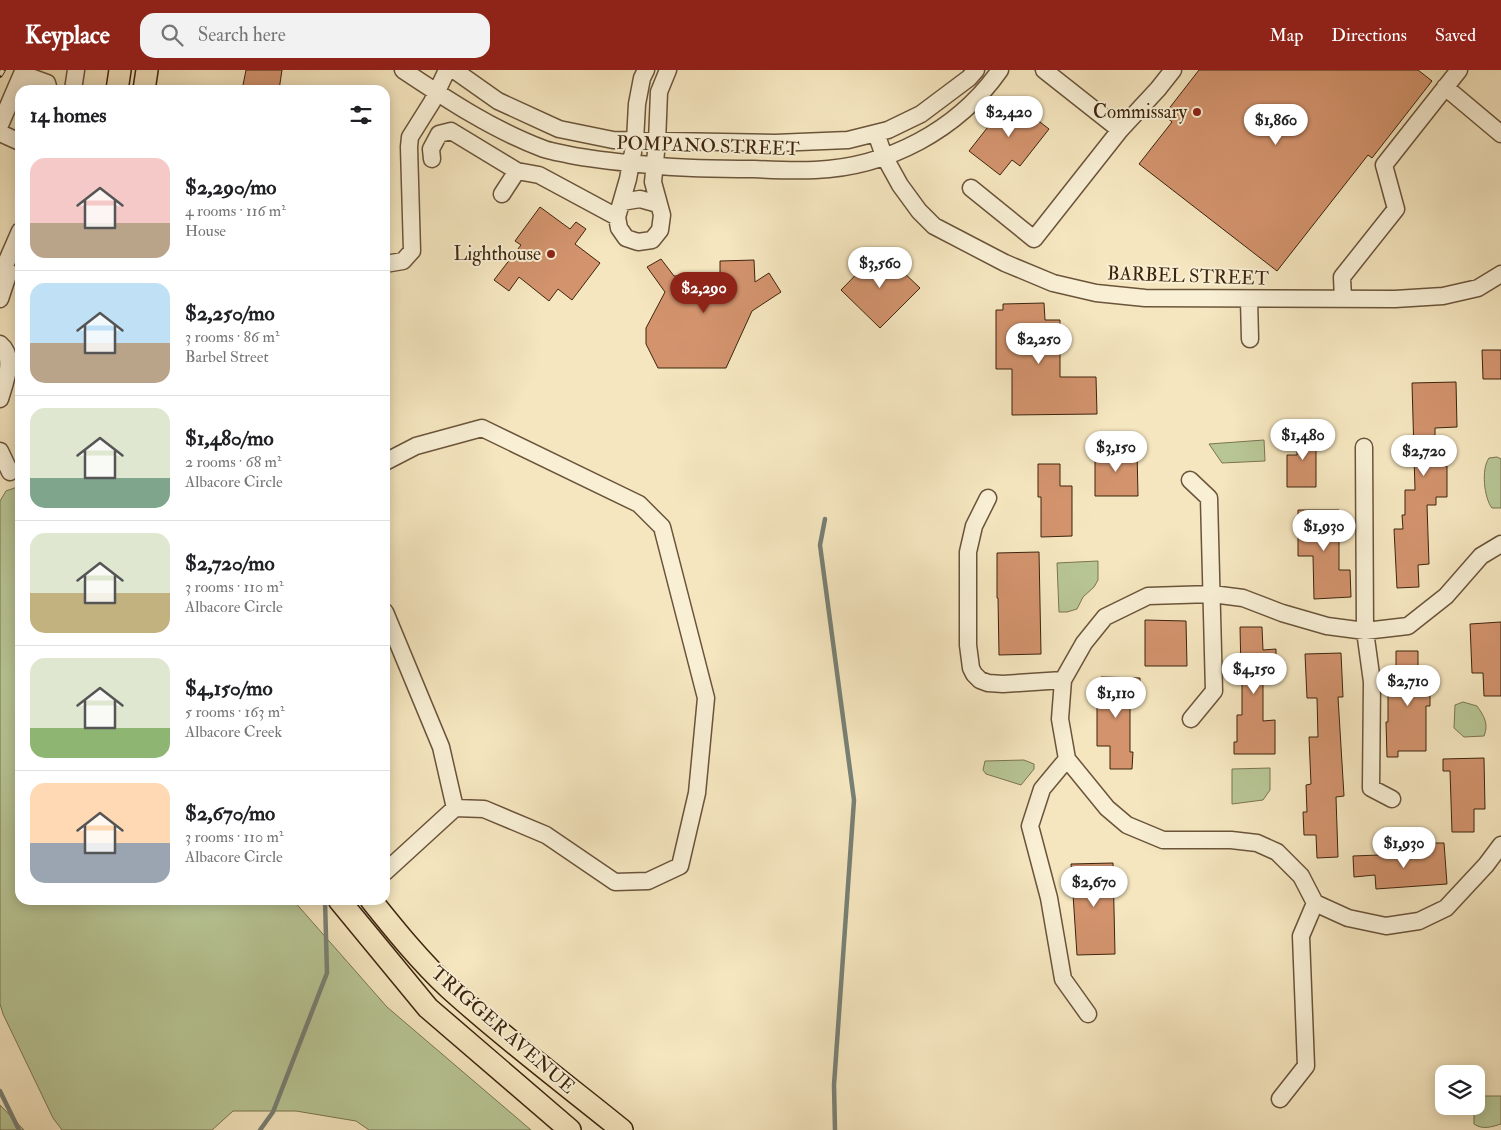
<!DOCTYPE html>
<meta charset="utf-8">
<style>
:root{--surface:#fff;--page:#f2f2f2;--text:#202124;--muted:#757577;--line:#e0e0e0;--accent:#8f2418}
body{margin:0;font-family:"IM FELL Double Pica",serif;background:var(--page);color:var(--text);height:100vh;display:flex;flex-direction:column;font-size:19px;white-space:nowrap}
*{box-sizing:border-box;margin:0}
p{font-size:16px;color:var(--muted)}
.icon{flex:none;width:28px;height:28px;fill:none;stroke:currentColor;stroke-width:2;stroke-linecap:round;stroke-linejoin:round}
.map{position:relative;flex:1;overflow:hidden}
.panel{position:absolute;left:15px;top:15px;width:375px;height:820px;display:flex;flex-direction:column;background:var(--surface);border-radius:15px;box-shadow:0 2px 12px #0003}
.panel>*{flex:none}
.controls{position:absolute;left:1435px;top:995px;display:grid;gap:10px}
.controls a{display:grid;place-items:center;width:50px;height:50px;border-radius:10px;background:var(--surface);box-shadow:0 2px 12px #0003;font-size:25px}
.price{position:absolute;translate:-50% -42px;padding:0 11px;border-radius:18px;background:#fff;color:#222;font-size:16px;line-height:32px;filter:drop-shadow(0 1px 2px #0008)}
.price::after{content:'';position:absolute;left:50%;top:30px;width:15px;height:11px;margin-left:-8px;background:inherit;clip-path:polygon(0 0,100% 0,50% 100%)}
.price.current{background:var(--accent);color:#fff}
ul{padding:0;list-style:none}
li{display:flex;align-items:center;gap:15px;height:125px;padding:0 15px}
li+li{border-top:1px solid var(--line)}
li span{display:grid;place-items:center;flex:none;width:140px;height:100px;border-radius:15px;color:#555}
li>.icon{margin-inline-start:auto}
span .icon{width:60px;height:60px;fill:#fffc;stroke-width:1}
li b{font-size:21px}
h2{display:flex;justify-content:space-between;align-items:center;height:60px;padding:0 15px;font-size:21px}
header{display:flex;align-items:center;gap:30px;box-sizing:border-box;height:70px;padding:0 25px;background:var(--accent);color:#fff}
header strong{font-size:24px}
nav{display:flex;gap:28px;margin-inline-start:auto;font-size:18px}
.search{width:350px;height:45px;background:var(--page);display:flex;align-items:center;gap:12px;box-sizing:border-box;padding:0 18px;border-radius:15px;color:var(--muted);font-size:19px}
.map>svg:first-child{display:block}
.green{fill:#b8c695;stroke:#7a7551}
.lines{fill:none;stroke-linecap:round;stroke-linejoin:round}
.stream{stroke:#788075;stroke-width:4.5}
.building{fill:#d2936d;stroke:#3d240d}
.minor-casing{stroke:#6b543a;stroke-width:19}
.major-casing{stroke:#3d240d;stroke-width:24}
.minor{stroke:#f8efd5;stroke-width:16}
.major{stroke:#f5e6bf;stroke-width:21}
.rail-casing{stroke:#3d240d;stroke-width:5.5}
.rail{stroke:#f8efd5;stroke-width:4;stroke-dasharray:11;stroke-linecap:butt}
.poi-dot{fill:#8f2418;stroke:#f8efd5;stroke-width:2}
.labels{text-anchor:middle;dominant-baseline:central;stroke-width:4;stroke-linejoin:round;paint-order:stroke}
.poi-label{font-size:19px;fill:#3d240d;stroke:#f8efd5;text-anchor:end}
.street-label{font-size:19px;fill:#3d240d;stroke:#f8efd5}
</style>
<header>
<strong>Keyplace</strong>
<div class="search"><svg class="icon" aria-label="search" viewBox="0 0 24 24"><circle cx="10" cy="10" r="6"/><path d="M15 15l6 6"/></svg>Search here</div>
<nav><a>Map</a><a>Directions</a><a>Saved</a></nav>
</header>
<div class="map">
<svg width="1501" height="1060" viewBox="0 0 1501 1060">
<rect width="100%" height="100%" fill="#f5e6bf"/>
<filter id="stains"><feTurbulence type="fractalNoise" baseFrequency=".004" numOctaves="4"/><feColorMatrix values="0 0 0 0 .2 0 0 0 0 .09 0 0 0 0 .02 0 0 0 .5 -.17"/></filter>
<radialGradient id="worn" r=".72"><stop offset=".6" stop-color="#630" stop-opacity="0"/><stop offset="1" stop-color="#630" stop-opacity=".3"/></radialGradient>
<!-- green -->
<path class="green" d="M 1264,370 L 1265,391 L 1222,393 L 1209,374 Z
M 1497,387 L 1501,389 L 1501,438 L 1492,438 C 1484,428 1481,399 1489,388 Z
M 20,416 L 20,830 L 293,830 L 387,937 L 531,1060 L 369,1060 L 356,1051 L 296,1041 L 233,1041 L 212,1060 L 62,1060 L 53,1048 L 3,944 L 0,934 L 0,431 L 6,421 Z
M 1098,491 L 1098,510 L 1094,517 L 1083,527 L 1077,539 L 1067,542 L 1059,542 L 1057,493 Z
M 1463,632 L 1477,636 C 1484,646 1489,654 1484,666 L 1464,667 L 1454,658 L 1455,635 Z
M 1024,690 L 1034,694 L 1034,699 L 1021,715 L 986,704 L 983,700 L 985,691 Z
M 1270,698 L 1270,720 L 1263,730 L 1232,734 L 1232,699 Z
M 1476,1026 L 1501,1026 L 1501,1054 C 1492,1057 1482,1060 1474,1054 L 1474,1036 L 1476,1036 Z
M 0,1035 L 24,1060 L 0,1060 Z"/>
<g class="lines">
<!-- stream -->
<path class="stream" d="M 825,449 L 820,475 L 854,730 L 834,1015 L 835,1060
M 0,1021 L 19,1060
M 260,1060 L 273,1042 L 327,903 L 325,830"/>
</g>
<!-- building -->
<path class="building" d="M 246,0 L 282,0 L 279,20 L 242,20 Z
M 1199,0 L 1418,0 L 1432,11 L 1372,88 L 1368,85 L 1277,201 L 1139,94 L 1172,52 L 1164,45 Z
M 1010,29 L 1049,59 L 1020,96 L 1012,90 L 1000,105 L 969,81 Z
M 540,137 L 570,159 L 576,152 L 586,159 L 575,174 L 600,193 L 572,230 L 558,219 L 549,231 L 519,207 L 509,221 L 494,210 L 521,175 L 515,171 Z
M 880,180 L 920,218 L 880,258 L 841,220 Z
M 661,189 L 674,206 L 720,206 L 720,191 L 754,190 L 755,212 L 769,203 L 781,222 L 752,241 L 726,298 L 658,298 L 646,274 L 646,258 L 665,222 L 647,197 Z
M 1044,233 L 1045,250 L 1060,250 L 1060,307 L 1096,307 L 1097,344 L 1012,345 L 1012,299 L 996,299 L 996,240 L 1003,240 L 1003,234 Z
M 1482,280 L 1501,280 L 1501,309 L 1483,309 Z
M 1456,312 L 1457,357 L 1435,358 L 1435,396 L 1447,396 L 1447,427 L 1436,427 L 1436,435 L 1427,435 L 1429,494 L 1418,495 L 1419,517 L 1397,518 L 1394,459 L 1403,459 L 1402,445 L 1405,445 L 1405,420 L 1415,420 L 1412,313 Z
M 1318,361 L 1318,379 L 1316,379 L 1316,417 L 1287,417 L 1287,385 L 1297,385 L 1297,362 Z
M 1095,379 L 1137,380 L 1138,426 L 1095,426 Z
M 1038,394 L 1060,394 L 1060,416 L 1072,416 L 1072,466 L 1041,467 L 1041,427 L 1038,427 Z
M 1298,440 L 1339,440 L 1339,500 L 1350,500 L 1351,527 L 1314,529 L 1313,486 L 1298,486 Z
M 1039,482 L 1041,584 L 999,585 L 998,528 L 997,528 L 997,483 Z
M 1145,550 L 1186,551 L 1187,596 L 1145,596 Z
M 1501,552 L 1501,626 L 1484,626 L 1483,603 L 1472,603 L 1470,554 Z
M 1240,557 L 1262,557 L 1263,580 L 1276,579 L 1276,592 L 1271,592 L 1272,612 L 1263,612 L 1263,651 L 1275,650 L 1275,684 L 1234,684 L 1234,672 L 1237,672 L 1237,645 L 1242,645 L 1242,613 L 1232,613 L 1232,602 L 1241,601 Z
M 1396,581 L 1418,581 L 1418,604 L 1430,604 L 1430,636 L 1426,636 L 1426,681 L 1398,681 L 1398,687 L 1387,687 L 1386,652 L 1388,652 L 1388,625 L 1396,625 Z
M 1341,583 L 1343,627 L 1338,627 L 1344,726 L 1336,727 L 1338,787 L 1317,788 L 1316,765 L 1304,765 L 1303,742 L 1307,742 L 1306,715 L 1311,714 L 1309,667 L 1318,667 L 1317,628 L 1307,628 L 1305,584 Z
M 1101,607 L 1140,608 L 1140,620 L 1130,620 L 1130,682 L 1133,682 L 1132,699 L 1110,699 L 1110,676 L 1097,676 L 1097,628 L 1101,628 Z
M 1484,688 L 1485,739 L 1474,739 L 1474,762 L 1452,762 L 1450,701 L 1443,701 L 1443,689 Z
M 1431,773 L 1444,773 L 1447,814 L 1376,819 L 1375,805 L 1354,807 L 1353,786 L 1432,783 Z
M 1113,793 L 1115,884 L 1077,885 L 1071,794 Z"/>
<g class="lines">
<defs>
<path id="minor" d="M 403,0 C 448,30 493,60 544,79 C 553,82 562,83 570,85 C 600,91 630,93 660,96 C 691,99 723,99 754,99 C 774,100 795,101 815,100 C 888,97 958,60 1000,0
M 454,0 L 498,31 L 559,59 L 613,70 L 775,73 L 848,70 L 888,60 L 921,44 L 969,8 L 976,0
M 646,0 L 642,8 L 637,34 L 635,71 L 628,109 L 617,147 L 619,158 L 626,168 L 638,172 L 652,170 L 660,160 L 662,145 L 653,112 L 657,72 L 659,22 L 668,0
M 1044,0 L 1120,60
M 1445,17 L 1501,64
M 73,20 L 76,0
M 0,55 L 22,4 L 47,13 L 49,20
M 0,63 L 20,72
M 876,63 L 884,86 L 900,115 L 919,141 L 934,156 L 1005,193 L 1053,213 L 1096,223 L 1145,228 L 1395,229 L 1443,226 L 1478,218 L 1501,204
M 432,89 L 431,79 L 439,64 L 451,61 L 517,101 L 539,105 L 617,147
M 971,118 L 1034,169 L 1120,60 L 1158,19 L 1173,0
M 502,124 L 517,101
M 622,132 L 640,129 L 658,134
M 385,194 L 403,191 L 412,181 L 409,77 L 410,67 L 432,32 L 447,0
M 0,229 L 9,202 L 3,200 L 20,161
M 1249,229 L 1250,269
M 1343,229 L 1342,207 L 1396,139 L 1384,95 L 1459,0
M 0,274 C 16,287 5,312 0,329
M 1364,377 L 1365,561 L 1372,612 L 1371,718 L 1392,729
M 0,381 L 10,402
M 385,392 L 416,376 L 482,358 L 639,434 L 662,457 L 706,628 L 697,723 L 680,796 L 648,811 L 615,812 L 546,765 L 484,739 L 455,738
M 1190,410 L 1209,428 L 1214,621 L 1191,649
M 988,428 L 974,456 L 968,482 L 968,575 L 971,598 L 974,604 L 980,610 L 988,613 L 1003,614 L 1063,610
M 1501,474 L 1481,486 L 1446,526 L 1408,556 L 1365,561 L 1327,556 L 1282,543 L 1243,528 L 1212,524 L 1148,526 L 1105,547 L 1084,573 L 1063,610 L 1060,649 L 1067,689 L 1107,738 L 1127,755 L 1163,770 L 1231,770 L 1257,773 L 1277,782 L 1301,806 L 1315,833 L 1348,848 L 1386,856 L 1419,851 L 1446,838 L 1486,795 L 1501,775
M 385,542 L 441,677 L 455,738
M 1067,689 L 1042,719 L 1030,756 L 1049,828 L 1063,909 L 1088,944
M 385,802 L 455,738
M 1280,1029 L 1306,996 L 1301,866 L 1315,833"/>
<path id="major" d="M 117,20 L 120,0
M 144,20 L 147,0
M 339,830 L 428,938 L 570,1060
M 371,830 C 395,860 420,891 449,918 C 504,968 564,1013 622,1060"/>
</defs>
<!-- minor casing -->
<use href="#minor" class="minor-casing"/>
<!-- major casing -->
<use href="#major" class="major-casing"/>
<!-- minor -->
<use href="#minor" class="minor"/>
<!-- major -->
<use href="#major" class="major"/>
<defs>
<path id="rail" d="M 0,5 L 3,0"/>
</defs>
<!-- rail casing -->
<use href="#rail" class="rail-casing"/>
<!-- rail -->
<use href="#rail" class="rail"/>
</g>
<!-- markers -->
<g class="poi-dot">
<circle cx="1197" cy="42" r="5"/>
<circle cx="551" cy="184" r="5"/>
</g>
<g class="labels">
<!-- poi labels -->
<g class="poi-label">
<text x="1187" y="42">Commissary</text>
<text x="541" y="184">Lighthouse</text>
</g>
<!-- street labels -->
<g class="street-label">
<text transform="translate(708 76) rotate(2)">POMPANO STREET</text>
<text transform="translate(1188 206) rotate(2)">BARBEL STREET</text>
<text transform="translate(503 960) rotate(41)">TRIGGER AVENUE</text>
</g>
</g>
<rect width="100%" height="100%" filter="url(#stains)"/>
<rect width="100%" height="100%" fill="url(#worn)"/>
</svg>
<div class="controls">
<a><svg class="icon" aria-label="layers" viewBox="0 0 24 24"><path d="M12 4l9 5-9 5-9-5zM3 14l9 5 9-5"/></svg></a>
</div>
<b class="price" style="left:1009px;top:68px">$2,420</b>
<b class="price" style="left:1276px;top:76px">$1,860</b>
<b class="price" style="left:880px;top:219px">$3,560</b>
<b class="price current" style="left:704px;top:244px">$2,290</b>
<b class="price" style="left:1039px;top:295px">$2,250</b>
<b class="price" style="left:1303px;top:391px">$1,480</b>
<b class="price" style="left:1116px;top:403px">$3,150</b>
<b class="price" style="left:1424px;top:407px">$2,720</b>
<b class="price" style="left:1324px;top:482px">$1,930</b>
<b class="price" style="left:1254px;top:625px">$4,150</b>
<b class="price" style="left:1408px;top:637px">$2,710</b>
<b class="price" style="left:1116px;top:649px">$1,110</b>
<b class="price" style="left:1404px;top:799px">$1,930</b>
<b class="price" style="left:1094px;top:838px">$2,670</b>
<section class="panel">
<h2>14 homes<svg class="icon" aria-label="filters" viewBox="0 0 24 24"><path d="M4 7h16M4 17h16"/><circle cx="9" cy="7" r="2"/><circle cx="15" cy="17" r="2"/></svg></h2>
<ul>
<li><span style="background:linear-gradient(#f6c9c9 65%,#b9a48a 0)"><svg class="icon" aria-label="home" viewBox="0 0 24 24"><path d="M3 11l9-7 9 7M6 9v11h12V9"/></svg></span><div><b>$2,290/mo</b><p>4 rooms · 116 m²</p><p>House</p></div></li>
<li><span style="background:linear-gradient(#bfe0f5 60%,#b9a48a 0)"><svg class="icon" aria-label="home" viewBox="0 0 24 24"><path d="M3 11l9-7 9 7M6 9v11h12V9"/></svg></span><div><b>$2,250/mo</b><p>3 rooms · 86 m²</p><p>Barbel Street</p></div></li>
<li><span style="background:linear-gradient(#dfe7d0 70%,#7fa58c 0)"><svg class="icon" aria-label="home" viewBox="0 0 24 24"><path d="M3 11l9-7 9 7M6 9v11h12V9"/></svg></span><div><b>$1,480/mo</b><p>2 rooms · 68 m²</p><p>Albacore Circle</p></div></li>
<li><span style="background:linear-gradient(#dfe7d0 60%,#c2b280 0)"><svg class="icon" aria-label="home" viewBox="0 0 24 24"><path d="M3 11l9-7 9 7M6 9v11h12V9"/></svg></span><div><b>$2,720/mo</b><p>3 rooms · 110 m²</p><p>Albacore Circle</p></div></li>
<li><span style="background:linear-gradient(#dfe7d0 70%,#8fb573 0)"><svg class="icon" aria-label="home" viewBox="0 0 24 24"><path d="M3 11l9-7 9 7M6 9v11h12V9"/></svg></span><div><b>$4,150/mo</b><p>5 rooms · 163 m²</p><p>Albacore Creek</p></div></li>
<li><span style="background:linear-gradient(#ffd9b3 60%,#9aa5b1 0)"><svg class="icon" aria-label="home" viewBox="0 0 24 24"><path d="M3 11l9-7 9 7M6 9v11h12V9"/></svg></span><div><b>$2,670/mo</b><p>3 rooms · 110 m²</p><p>Albacore Circle</p></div></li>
</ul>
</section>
</div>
